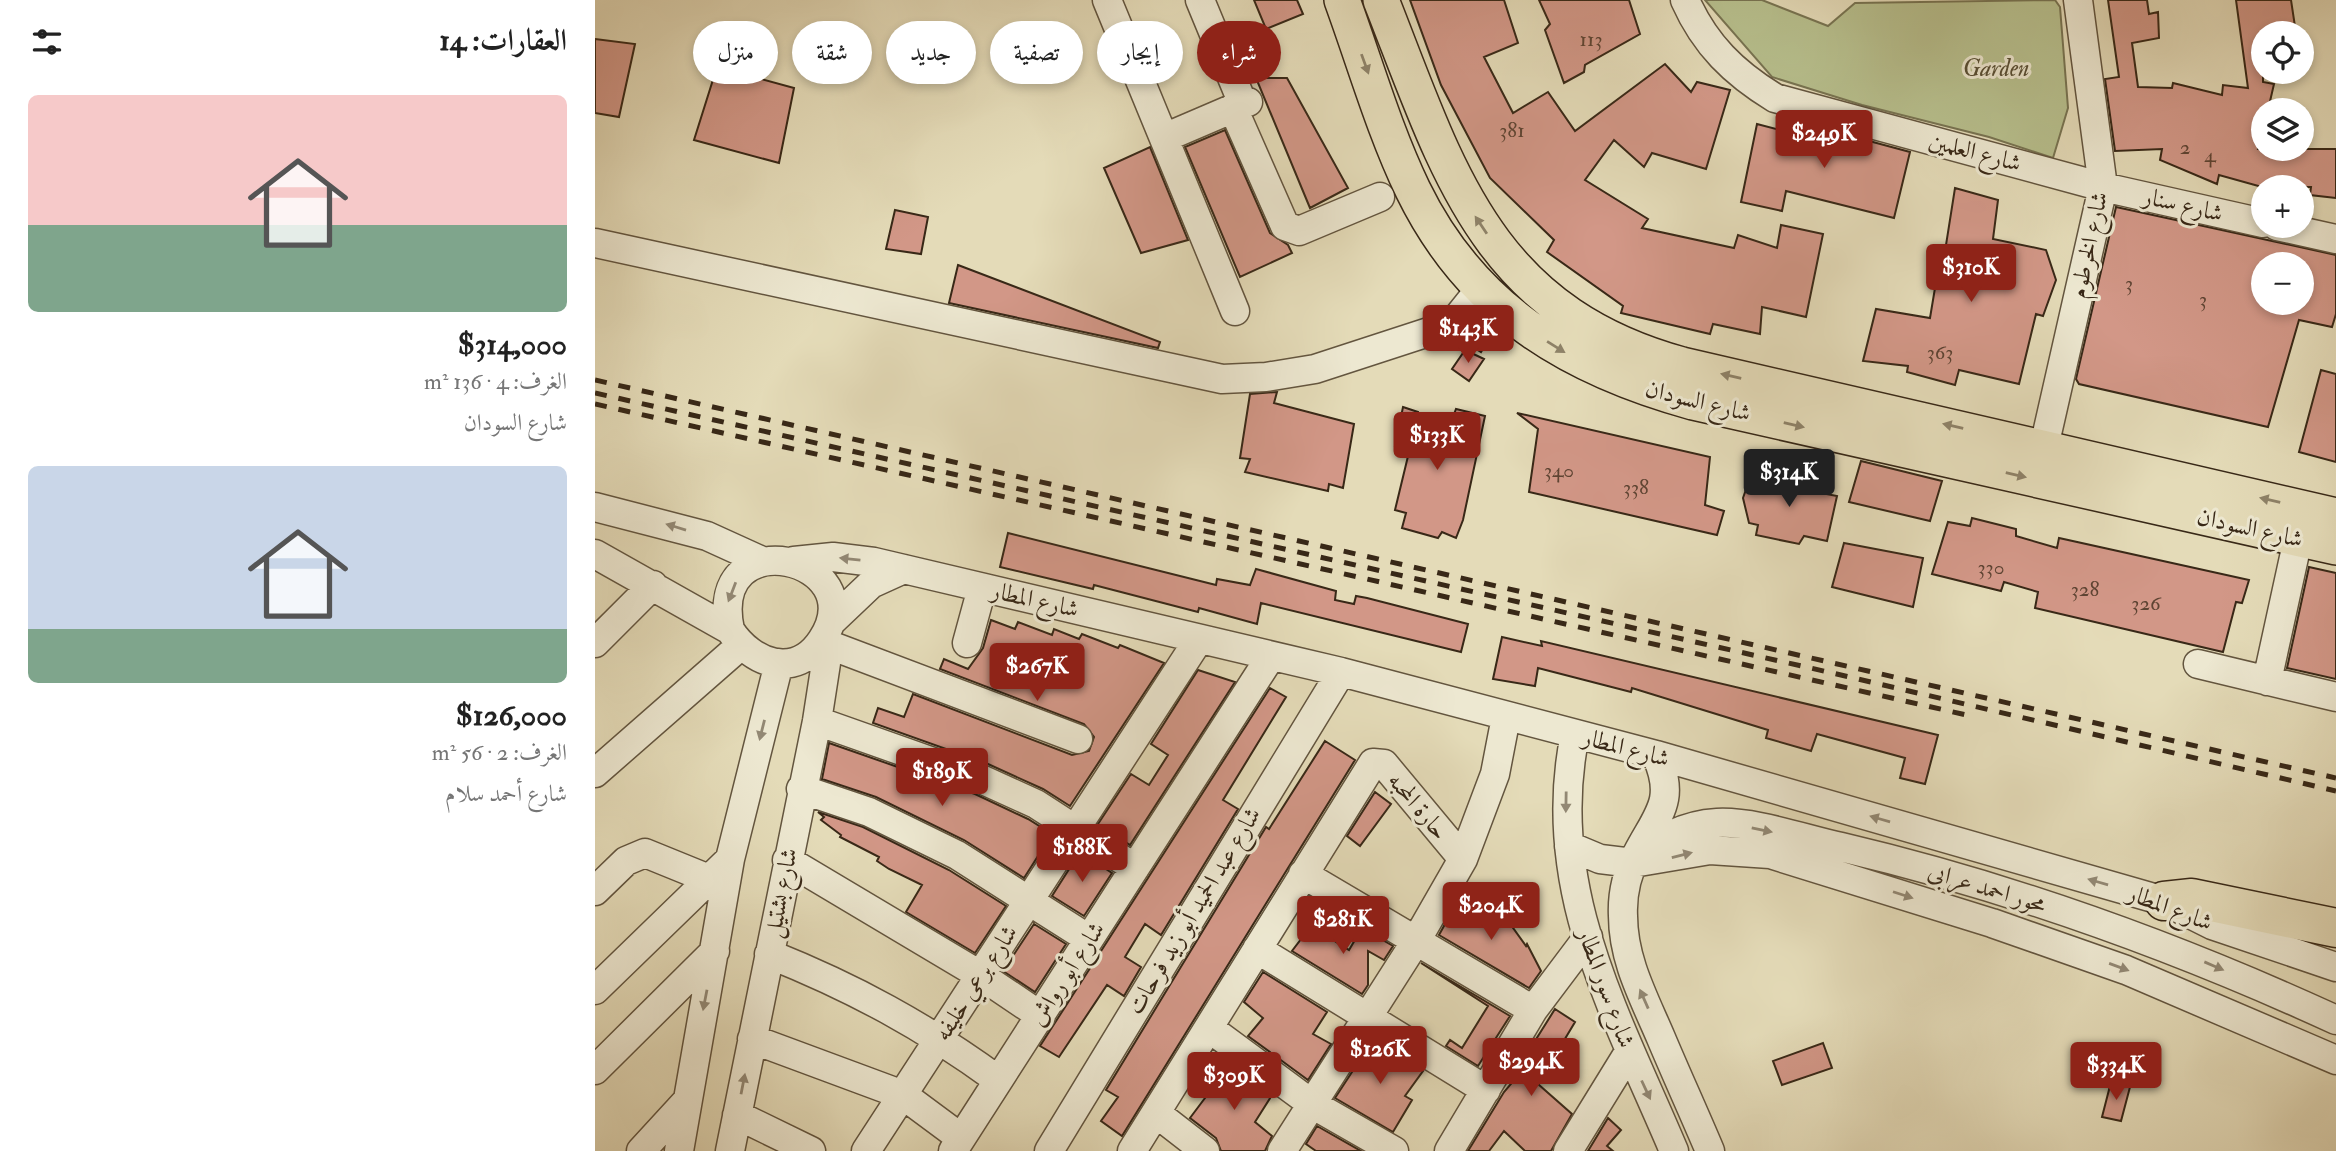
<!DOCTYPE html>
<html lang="ar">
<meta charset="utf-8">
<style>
:root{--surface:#fff;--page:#f6f6f6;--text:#222;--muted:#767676;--accent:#8f2418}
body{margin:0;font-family:"IM FELL Double Pica",Amiri,serif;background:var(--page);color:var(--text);direction:rtl;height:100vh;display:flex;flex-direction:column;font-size:26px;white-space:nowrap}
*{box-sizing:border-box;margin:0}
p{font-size:23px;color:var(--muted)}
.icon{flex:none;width:38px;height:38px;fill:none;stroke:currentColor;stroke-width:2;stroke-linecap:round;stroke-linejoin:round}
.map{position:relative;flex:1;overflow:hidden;direction:ltr}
.side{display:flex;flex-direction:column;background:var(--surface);width:595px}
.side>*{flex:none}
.banner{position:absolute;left:21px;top:21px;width:665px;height:63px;direction:rtl;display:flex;gap:14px}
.fabs{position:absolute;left:1656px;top:21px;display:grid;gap:14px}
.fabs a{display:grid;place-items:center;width:63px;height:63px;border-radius:50%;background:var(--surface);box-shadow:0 4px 10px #0003;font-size:35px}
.price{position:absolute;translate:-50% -60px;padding:0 16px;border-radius:7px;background:var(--accent);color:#fff;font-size:23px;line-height:46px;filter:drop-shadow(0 2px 4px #0008)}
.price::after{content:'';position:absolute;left:50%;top:42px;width:21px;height:16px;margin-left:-10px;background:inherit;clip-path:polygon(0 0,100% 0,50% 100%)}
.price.selected{background:#222;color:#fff}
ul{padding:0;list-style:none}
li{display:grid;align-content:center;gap:14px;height:371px;padding:0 28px}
li span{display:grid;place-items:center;height:217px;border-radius:10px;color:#555}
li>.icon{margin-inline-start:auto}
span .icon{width:126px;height:126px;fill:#fffc;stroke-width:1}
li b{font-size:30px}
h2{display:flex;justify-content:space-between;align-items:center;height:84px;padding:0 28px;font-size:30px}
.chip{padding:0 24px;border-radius:32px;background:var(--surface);box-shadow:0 4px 10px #0003;font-size:24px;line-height:63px}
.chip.selected{background:var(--accent);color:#fff}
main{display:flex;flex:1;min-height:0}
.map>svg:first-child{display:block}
.green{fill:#b7bf8d;stroke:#787452;stroke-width:2}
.building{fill:#d29787;stroke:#382817;stroke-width:2;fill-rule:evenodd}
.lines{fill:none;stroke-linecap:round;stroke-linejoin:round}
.minor-casing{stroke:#63553f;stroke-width:31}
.major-casing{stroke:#382817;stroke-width:38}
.highway-casing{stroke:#382817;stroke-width:41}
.minor{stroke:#ede8d1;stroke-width:28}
.major{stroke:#e4dbb8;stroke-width:35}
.highway{stroke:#e4dbb8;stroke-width:38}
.rail{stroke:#382817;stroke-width:5;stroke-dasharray:12 12;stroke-linecap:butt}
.oneway{fill:#8e8268}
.oneway2{fill:#928874}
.labels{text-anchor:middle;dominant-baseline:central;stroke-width:6;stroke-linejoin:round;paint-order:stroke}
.number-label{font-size:21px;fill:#5e4433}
.park-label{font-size:24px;font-style:italic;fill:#584e34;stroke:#ede8d1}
.street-label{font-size:24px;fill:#382817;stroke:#ede8d1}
</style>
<main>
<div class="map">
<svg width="1741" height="1151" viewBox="0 0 1741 1151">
<rect width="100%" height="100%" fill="#e4dbb8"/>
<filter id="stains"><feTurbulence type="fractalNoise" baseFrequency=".00286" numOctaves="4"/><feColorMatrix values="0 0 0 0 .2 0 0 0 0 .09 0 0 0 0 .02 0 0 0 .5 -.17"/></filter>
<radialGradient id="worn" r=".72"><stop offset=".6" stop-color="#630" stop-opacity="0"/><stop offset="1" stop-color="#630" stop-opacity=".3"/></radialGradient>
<!-- green -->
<path class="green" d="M 1110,0 L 1167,0 L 1233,26 L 1260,3 L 1460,0 L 1465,7 L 1473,108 L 1458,158 L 1394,137 L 1267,105 L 1177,77 Z"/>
<!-- building -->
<path class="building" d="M 659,0 L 702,0 L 708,14 L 671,29 Z
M 815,0 L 909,0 L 923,43 L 889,57 L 918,113 L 953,92 L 980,131 L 1070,64 L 1096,92 L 1102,82 L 1135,90 L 1111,169 L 1057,153 L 1049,167 L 1019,140 L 990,180 L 1053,219 L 1047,228 L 1139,248 L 1143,235 L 1182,248 L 1186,225 L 1228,234 L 1211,317 L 1167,307 L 1165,334 L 1118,324 L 1115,334 L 1026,313 L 1028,306 L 952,252 L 959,240 L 895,178 L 846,85 Z
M 944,0 L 1034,0 L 1045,34 L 990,65 L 989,72 L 969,83 L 950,30 L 955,24 Z
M 1513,0 L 1552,0 L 1554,14 L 1563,12 L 1564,38 L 1537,43 L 1543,87 L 1577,88 L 1578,83 L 1627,95 L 1628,85 L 1653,88 L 1641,0 L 1696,0 L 1701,33 L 1668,33 L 1668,82 L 1679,84 L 1673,110 L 1668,110 L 1663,149 L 1741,149 L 1741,198 L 1715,195 L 1716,187 L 1667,187 L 1624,175 L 1622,184 L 1565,160 L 1567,149 L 1520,151 L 1510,79 L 1524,77 Z
M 0,39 L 40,44 L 24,117 L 0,113 Z
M 122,67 L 199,88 L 184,163 L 99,140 Z
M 661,78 L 692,78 L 753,188 L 715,208 Z
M 1162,124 L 1208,136 L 1211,124 L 1315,152 L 1299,218 L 1191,191 L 1187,211 L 1146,202 Z
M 630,130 L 675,233 L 693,245 L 697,253 L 645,277 L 590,147 Z
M 555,147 L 593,240 L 546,253 L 509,168 Z
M 1360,188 L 1403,200 L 1398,239 L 1451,250 L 1461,280 L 1448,316 L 1441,314 L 1424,384 L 1364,370 L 1360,385 L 1312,372 L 1313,366 L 1268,361 L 1281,309 L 1335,318 L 1341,282 L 1345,283 Z
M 1521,207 L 1741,255 L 1741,314 L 1737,327 L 1704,320 L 1673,427 L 1484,384 L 1481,379 ZM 1668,264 L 1706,264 L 1706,303 L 1668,303 Z
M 300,210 L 333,217 L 326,254 L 291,249 Z
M 363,265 L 565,342 L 563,348 L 354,303 Z
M 881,322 L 896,335 L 886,352 L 869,341 Z
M 870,350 L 889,359 L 874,381 L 857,369 Z
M 1726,370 L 1741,374 L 1741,462 L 1704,452 Z
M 682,392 L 679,403 L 759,424 L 748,488 L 734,484 L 733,491 L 650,472 L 655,459 L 645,458 L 655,394 Z
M 808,407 L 823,412 L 822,426 L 854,428 L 861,409 L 890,416 L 868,520 L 861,538 L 847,532 L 843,538 L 807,528 L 811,513 L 800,510 L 814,452 L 800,446 Z
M 922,413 L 1115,457 L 1110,505 L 1129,511 L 1122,535 L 934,492 L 943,429 Z
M 1266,461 L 1347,481 L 1335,521 L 1254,502 Z
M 1177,473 L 1224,484 L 1221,492 L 1242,496 L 1232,541 L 1209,536 L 1204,544 L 1161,535 L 1163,525 L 1154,523 L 1148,498 L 1156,475 L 1174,481 Z
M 1377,518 L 1421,529 L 1421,536 L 1462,548 L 1464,538 L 1654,580 L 1647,603 L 1641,602 L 1628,652 L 1440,608 L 1443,592 L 1409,582 L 1406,591 L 1337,574 L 1353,522 L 1375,526 Z
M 413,533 L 621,585 L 622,579 L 655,585 L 661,569 L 741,591 L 740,600 L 759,604 L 761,596 L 772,598 L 873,624 L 866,652 L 666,603 L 662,624 L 604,608 L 603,612 L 499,585 L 498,589 L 405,567 Z
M 1249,543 L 1328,558 L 1318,607 L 1237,587 Z
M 1714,567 L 1741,573 L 1741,679 L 1692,668 Z
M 396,620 L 420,629 L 423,622 L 457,635 L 459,629 L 484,639 L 487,634 L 523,648 L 525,645 L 569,663 L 475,806 L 448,789 L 393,764 L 278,723 L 283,708 L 309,717 L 318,694 L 477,755 L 494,751 L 499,737 L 489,724 L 345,669 L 349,659 L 373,669 L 388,648 Z
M 907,637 L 947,646 L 946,641 L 1343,735 L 1330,784 L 1305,778 L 1310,758 L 1222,734 L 1216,751 L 1171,738 L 1173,730 L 1037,688 L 1036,692 L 943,668 L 940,686 L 898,679 Z
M 603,670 L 640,682 L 535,845 L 503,824 L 536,774 L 554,785 L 573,755 L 556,744 Z
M 675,688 L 691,697 L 628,800 L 643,809 L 566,935 L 550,924 L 530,957 L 546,967 L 529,996 L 512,985 L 464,1057 L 445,1046 Z
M 730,741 L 760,760 L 527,1136 L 506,1121 L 523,1097 L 511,1090 L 671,827 L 674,829 Z
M 234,743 L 380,794 L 433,819 L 457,834 L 429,878 L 369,840 L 281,797 L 227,779 Z
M 780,792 L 796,804 L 765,846 L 752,836 Z
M 223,812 L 268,827 L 354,870 L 411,906 L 380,953 L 311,912 L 327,885 L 294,869 L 282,861 L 284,857 L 245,837 L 246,835 L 226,820 L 229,817 Z
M 485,852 L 517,873 L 489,916 L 457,896 Z
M 866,895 L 898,922 L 908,914 L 931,946 L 932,944 L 946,971 L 934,988 L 844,935 Z
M 439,924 L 471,944 L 440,992 L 408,971 Z
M 716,926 L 754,950 L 767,928 L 798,946 L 789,960 L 773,951 L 773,985 L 767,994 L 697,951 Z
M 826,963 L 915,1016 L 883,1066 L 851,1046 L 855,1040 L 867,1048 L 893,1006 Z
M 668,972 L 732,1012 L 718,1034 L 736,1044 L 713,1080 L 653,1036 L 668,1018 L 649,1002 Z
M 960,1009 L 980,1022 L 943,1084 L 977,1114 L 956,1151 L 930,1151 L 909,1131 L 894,1151 L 873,1151 L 909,1092 L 927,1071 L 923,1068 Z
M 778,1040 L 828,1071 L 810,1096 L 817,1100 L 798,1132 L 740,1098 Z
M 1228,1043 L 1237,1068 L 1187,1085 L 1178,1061 Z
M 631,1061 L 677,1095 L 660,1122 L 677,1136 L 670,1151 L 626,1151 L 621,1138 L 595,1118 L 622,1082 L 618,1079 Z
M 1516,1082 L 1535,1087 L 1526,1121 L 1507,1117 Z
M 1013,1118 L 1026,1130 L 1012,1146 L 1018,1151 L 993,1151 Z
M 722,1126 L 766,1151 L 721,1151 L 711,1144 Z"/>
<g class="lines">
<defs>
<path id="minor" d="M 512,0 L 640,311
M 605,0 L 648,104
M 1090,0 C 1110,45 1139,73 1180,98 L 1508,187 L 1668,223
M 638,108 L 690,226 L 704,231 L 785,197
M 569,138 L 653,102
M 1682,226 L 1741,239
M 0,243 L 627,379 L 671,377 L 720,369 L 849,327 L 862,318 L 886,288
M 1449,447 L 1508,187 L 1483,0
M 0,507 L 112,536 L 167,561
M 0,554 L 135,630 C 157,664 201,680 227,640 C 281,557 111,518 135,630
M 199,561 L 238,557 L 279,562 L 746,672 L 1061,755 L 1569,901 L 1617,925 L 1741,967
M 237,621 L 276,584 L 309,569
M 0,643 L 58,585
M 372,643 L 387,588
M 232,644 L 483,739
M 1603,664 L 1741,697
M 1672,681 L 1703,539
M 222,721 L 386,779 L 441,804 L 540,868
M 980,735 C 948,887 1022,1016 1079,1151
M 1061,755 C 1082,801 1062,815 1042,854 C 1032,873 1027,895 1028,916 C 1028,960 1049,998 1066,1038 C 1082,1076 1099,1113 1115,1151
M 0,773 L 145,646
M 206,789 L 274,812 L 362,855 L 494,939
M 974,846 L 1005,859 L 1038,863 L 1115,850 L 1175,854 L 1397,923 L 1531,970 L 1741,1060
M 192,860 L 385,975 L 446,1016
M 1038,863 C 1061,840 1088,825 1122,823 C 1159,821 1209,839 1246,847 C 1416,887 1582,947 1741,1020
M 708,874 L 938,1010
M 0,891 L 31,861 L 50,853 L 114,879
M 662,949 L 891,1090
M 174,954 C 259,988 329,1026 403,1080
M 0,990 L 135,859
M 614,1028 L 717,1104 L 799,1151
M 157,1039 L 308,1095 L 366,1138
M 0,1070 L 120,951
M 561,1113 L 610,1151
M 142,1115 L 216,1151
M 46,1151 L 91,1102
M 84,1151 L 135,859 L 184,663
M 135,1151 L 222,721 L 231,663 L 231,634
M 271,1151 L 604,639
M 358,1151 L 676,656
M 454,1151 L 746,672
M 537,1151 L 778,763 L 789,764 L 868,859
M 687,1151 L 821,941 L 868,859 L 900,774 L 911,717
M 854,1151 L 938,1010 L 993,937
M 973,1151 L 1034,1052"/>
<path id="major" d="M 747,0 C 770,63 789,130 818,190 C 876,309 974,368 1098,402 L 1741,547
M 786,0 C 853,170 890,311 1087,365 L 1741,516"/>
<path id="highway" d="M 1569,901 L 1597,898 L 1741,928"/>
</defs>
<!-- minor casing -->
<use href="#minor" class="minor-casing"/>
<!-- major casing -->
<use href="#major" class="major-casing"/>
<!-- highway casing -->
<use href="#highway" class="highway-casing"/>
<!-- minor -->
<use href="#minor" class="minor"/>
<!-- major -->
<use href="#major" class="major"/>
<!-- highway -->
<use href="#highway" class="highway"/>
<!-- rail -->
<path class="rail" d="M 0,380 L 1741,778
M 0,393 L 1233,672 L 1741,791
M 0,404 L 1376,716"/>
</g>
<!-- one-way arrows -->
<defs><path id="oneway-solid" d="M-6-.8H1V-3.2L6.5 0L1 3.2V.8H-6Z" transform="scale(1.75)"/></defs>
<g class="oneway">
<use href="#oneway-solid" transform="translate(770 64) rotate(70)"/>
<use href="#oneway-solid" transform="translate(886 225) rotate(-124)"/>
<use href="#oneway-solid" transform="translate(961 347) rotate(32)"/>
<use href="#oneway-solid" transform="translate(1136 376) rotate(-167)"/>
<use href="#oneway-solid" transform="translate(1199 425) rotate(13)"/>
<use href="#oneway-solid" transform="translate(1358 426) rotate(-167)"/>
<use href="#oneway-solid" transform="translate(1421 475) rotate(13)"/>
<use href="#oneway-solid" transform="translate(1675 500) rotate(-167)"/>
</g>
<g class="oneway2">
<use href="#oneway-solid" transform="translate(81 527) rotate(-163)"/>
<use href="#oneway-solid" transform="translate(255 559) rotate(-174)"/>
<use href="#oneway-solid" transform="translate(137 592) rotate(111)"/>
<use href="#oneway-solid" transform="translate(167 730) rotate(104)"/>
<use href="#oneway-solid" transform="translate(971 802) rotate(91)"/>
<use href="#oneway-solid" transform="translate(1285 819) rotate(-164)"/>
<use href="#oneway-solid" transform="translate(1167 830) rotate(12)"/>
<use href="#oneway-solid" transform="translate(1087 855) rotate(-14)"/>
<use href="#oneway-solid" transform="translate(1503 882) rotate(-164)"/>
<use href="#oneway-solid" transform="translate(1308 895) rotate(18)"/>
<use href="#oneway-solid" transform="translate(1619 966) rotate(23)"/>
<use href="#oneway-solid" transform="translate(1524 967) rotate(20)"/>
<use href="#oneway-solid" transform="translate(1049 999) rotate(-114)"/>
<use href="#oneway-solid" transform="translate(110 1000) rotate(101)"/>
<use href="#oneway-solid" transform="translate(148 1084) rotate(-79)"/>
<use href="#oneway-solid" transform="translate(1051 1090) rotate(65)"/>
</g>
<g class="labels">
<!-- number labels -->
<g class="number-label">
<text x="996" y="39">113</text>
<text x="917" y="130">381</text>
<text x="1590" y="147">2</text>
<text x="1615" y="155">4</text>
<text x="1534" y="283">3</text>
<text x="1608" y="299">3</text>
<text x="1345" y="352">363</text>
<text x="964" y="470">340</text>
<text x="1041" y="487">338</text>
<text x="1396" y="567">330</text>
<text x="1490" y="589">328</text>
<text x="1551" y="603">326</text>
</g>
<!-- park labels -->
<g class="park-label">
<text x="1401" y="68">Garden</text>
</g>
<!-- street labels -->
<g class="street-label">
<text transform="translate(1380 152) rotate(15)">شارع العلمين</text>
<text transform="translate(1588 205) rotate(13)">شارع سنار</text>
<text transform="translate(1494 245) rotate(-78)">شارع الخرطوم</text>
<text transform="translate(1103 401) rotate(14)">شارع السودان</text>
<text transform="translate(1655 528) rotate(13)">شارع السودان</text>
<text transform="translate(440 600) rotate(13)">شارع المطار</text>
<text transform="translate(1031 748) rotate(15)">شارع المطار</text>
<text transform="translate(823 806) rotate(50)">حارة المحبه</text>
<text transform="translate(1392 888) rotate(17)">محور احمد عرابى</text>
<text transform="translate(186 893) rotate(-79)">شارع بشتيل</text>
<text transform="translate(1575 908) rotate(21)">شارع المطار</text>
<text transform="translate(599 911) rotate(-59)">شارع عبد الحميد أبو زيد فرحات</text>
<text transform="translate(472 974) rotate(-57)">شارع أبو رواش</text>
<text transform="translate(381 983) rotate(-57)">شارع برعي خليفه</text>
<text transform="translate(1011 988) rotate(70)">شارع سور المطار</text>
</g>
</g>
<rect width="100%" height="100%" filter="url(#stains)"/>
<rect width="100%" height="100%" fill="url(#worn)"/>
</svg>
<div class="fabs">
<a><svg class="icon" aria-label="locate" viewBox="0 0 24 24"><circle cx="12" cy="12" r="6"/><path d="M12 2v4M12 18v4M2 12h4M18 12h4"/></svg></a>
<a><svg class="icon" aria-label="layers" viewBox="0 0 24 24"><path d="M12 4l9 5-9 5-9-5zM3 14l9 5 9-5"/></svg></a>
<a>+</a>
<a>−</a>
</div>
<b class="price" style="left:1229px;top:170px">$249K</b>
<b class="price" style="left:1376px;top:304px">$310K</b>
<b class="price" style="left:873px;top:365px">$143K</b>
<b class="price" style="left:842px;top:472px">$133K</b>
<b class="price selected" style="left:1194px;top:509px">$314K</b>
<b class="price" style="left:442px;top:703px">$267K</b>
<b class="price" style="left:347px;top:808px">$189K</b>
<b class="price" style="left:487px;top:884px">$188K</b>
<b class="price" style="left:896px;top:942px">$204K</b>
<b class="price" style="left:748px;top:956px">$281K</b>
<b class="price" style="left:785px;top:1086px">$126K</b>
<b class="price" style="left:936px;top:1098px">$294K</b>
<b class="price" style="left:1521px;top:1102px">$334K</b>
<b class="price" style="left:639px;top:1112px">$309K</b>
<div class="banner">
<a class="chip selected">شراء</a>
<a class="chip">إيجار</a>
<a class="chip">تصفية</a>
<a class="chip">جديد</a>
<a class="chip">شقة</a>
<a class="chip">منزل</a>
</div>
</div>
<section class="side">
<h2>العقارات: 14<svg class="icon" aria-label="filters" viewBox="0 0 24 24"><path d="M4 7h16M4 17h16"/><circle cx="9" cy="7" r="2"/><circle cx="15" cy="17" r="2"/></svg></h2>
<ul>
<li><span style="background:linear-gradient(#f6c9c9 60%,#7fa58c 0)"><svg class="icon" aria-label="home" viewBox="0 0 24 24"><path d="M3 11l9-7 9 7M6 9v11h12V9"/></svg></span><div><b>$314,000</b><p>الغرف: 4 · 136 m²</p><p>شارع السودان</p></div></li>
<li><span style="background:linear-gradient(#c9d6e8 75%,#7fa58c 0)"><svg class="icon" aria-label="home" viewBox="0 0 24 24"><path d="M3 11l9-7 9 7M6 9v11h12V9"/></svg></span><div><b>$126,000</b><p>الغرف: 2 · 56 m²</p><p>شارع أحمد سلام</p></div></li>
</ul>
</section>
</main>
